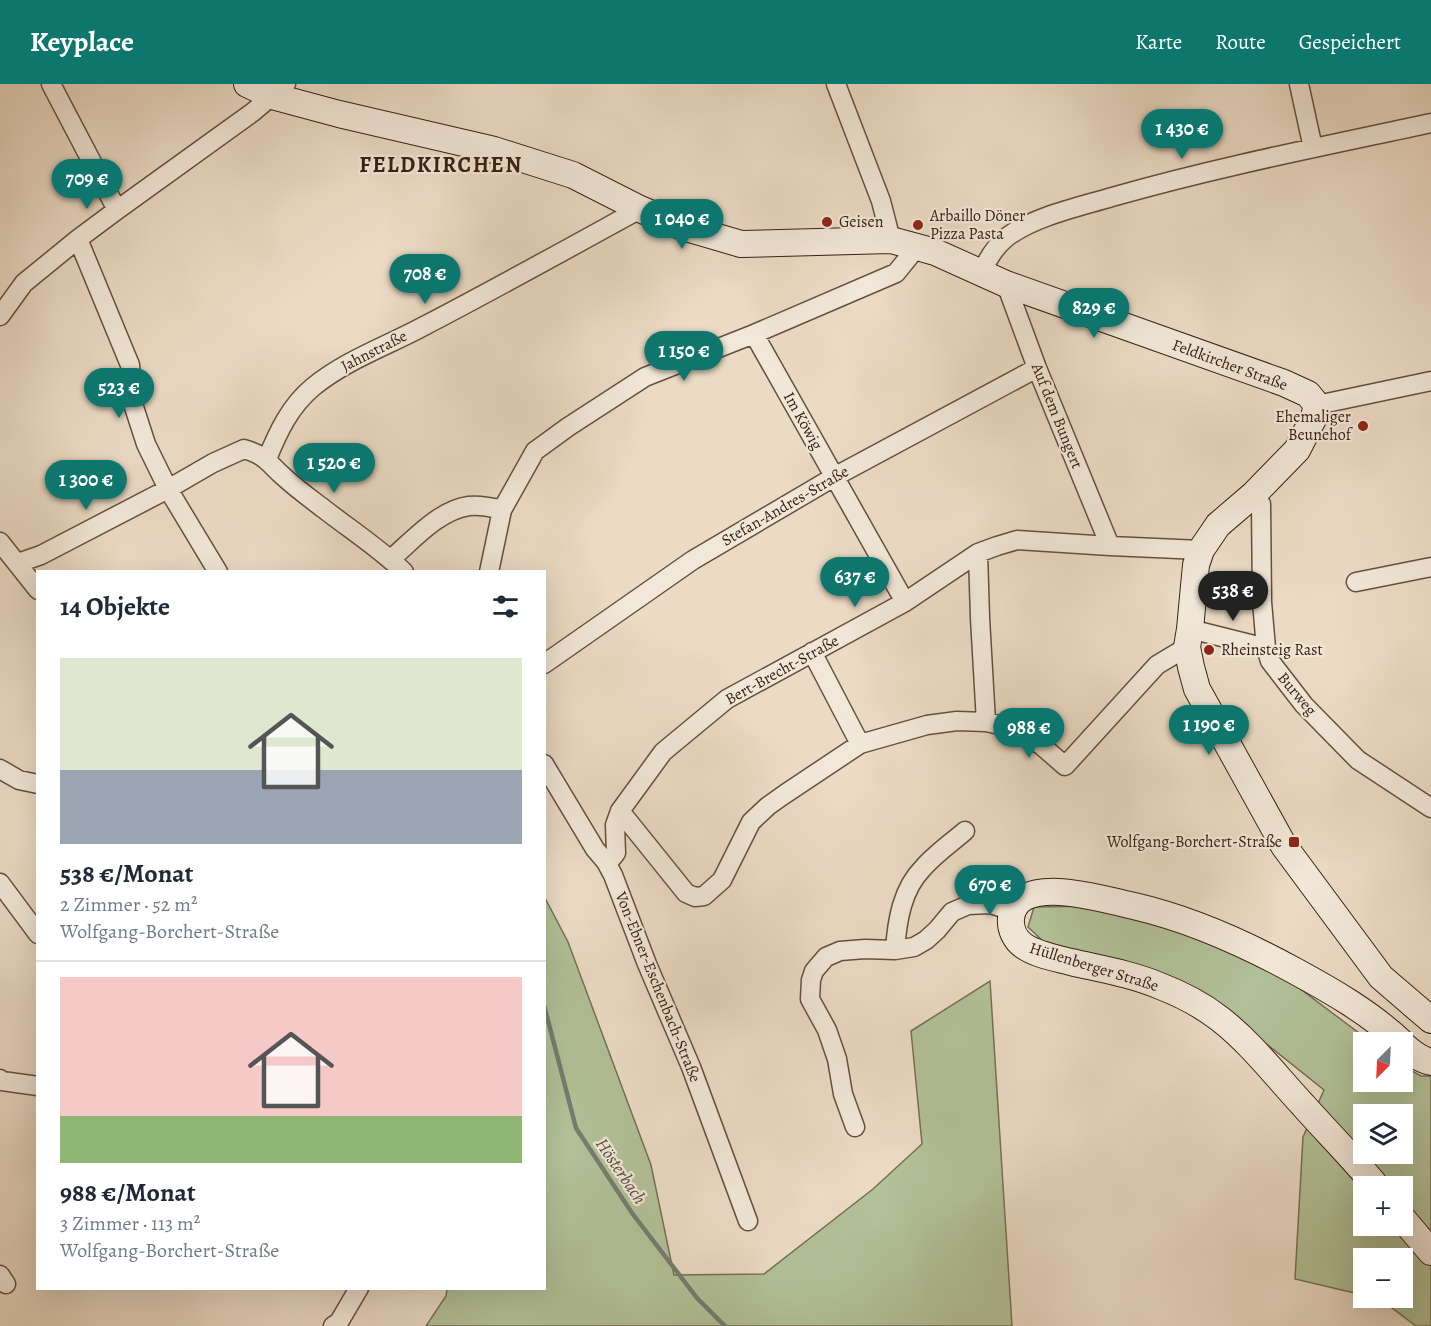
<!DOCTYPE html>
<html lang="de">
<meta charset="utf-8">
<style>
:root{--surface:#fff;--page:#f2f2f3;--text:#1f2937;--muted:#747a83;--line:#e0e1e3;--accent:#0f766e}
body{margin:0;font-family:Alegreya,serif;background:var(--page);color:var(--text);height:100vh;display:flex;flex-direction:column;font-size:22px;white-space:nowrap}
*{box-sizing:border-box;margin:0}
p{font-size:20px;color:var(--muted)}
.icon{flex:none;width:33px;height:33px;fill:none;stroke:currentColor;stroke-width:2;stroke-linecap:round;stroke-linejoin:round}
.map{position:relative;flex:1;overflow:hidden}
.drawer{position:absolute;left:36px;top:486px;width:510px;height:720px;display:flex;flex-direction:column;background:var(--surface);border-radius:0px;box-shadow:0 6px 24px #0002}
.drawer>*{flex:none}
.needle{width:39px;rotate:204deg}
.tools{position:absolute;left:1353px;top:948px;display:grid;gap:12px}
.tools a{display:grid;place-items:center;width:60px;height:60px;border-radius:0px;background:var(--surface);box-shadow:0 6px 24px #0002;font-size:30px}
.price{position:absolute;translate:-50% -51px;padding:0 14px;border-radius:21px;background:var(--accent);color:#fff;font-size:20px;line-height:39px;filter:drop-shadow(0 2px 3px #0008)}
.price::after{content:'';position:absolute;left:50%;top:36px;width:18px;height:14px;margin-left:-9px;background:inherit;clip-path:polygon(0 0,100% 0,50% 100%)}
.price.selected{background:#222;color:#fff}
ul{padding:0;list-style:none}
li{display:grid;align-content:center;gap:12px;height:318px;padding:0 24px}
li+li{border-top:2px solid var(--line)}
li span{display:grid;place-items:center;height:186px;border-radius:0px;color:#555}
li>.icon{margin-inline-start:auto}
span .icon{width:108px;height:108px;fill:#fffc;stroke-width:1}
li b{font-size:26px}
h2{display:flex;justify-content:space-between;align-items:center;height:72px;padding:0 24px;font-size:26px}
header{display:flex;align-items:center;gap:36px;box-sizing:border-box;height:84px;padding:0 30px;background:var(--accent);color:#fff}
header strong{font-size:28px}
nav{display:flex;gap:33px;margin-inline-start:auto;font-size:21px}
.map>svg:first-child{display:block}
.green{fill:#b2c198;stroke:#767055;stroke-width:1.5;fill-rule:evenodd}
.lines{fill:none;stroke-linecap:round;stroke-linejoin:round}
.stream{stroke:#737e70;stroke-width:4.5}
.street-casing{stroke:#664f3f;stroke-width:21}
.secondary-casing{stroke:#392012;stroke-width:28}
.street{stroke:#f2e8d9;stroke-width:18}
.secondary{stroke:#f2e8d9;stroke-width:26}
.poi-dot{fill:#8f2418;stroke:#f2e8d9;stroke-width:2}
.labels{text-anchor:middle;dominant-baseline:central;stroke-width:4.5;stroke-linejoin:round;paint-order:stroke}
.poi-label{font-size:16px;fill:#392012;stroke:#f2e8d9;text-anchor:start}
.street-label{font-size:16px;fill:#392012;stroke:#f2e8d9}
.water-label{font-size:18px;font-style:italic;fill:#564f41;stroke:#f2e8d9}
.district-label{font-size:22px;font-weight:bold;letter-spacing:1.5px;fill:#392012;stroke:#f2e8d9}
</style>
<header>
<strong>Keyplace</strong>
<nav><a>Karte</a><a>Route</a><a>Gespeichert</a></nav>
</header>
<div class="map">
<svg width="1431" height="1242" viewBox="0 0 1431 1242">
<rect width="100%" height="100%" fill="#ebdbc5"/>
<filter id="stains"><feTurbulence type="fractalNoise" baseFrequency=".00333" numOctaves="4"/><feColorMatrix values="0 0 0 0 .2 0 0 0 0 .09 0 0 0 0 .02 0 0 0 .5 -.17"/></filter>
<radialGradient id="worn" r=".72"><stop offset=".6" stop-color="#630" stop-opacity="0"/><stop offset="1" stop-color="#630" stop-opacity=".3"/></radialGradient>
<!-- green -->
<path class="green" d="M 545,814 L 568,858 L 651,1081 L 674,1191 L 764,1190 L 873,1105 L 922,1060 L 911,947 L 990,897 L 1012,1242 L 426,1242 L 446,1212 L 447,1205 L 544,1204 Z
M 1100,822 L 1181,844 L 1287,895 L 1371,958 L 1364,958 L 1364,998 L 1402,998 L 1403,982 L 1421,992 L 1431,992 L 1431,1242 L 1416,1242 L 1380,1215 L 1373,1214 L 1402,1214 L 1402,1174 L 1364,1174 L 1363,1211 L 1295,1195 L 1303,1053 L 1324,1006 L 1199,906 L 1044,858 L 1028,843 L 1034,823 ZM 1364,1030 L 1402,1030 L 1402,1070 L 1364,1070 ZM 1364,1102 L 1402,1102 L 1402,1142 L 1364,1142 Z"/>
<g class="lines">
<!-- stream -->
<path class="stream" d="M 544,921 L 576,1044 L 632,1129 L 697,1214 L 725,1242"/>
<defs>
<path id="street" d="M 51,0 L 117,126
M 836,0 L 881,117 L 891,156
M 1299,0 L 1313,64
M 78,155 L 130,281 L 134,323 L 146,360 L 168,405 L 218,488
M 981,190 C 987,176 994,163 1007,153 C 1035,132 1079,123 1112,113 C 1217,83 1324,62 1431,39
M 1006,200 L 1037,284 L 1110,462
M 0,232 L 24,199 L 78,155 L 117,126 L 253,28 L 286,0
M 754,250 L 905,518
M 1317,321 L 1431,297
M 267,375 C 278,348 290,322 313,303 C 346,276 387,262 424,242 C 497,204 569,164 640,125
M 1253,411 L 1261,420 L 1262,518 L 1266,564 L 1270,577 L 1304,621 L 1358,676 L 1431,724
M 0,458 L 38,506
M 978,469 L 980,534 L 986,638
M 391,475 C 413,456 439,426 469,422 C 480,421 491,423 502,426
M 18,479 L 41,471 L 168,405 L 213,379 L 244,365 C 267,372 268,379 284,393 C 297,405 311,415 324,425 C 351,446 379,464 404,488
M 489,488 L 502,426 L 535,367 L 568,343 L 645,293 L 754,250 L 896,189 L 917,163
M 1356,498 L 1431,483
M 1190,545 L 1266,564
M 812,568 L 860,660
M 544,580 L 693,476 L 834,393 L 1037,284
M 544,680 L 595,765 L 606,778 L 613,791 L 647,880 L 691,983 L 748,1137
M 0,685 L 19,696 L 38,700
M 620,727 L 686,809 L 695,813 L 704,812 L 722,796 L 751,738 L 768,722 L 785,710 L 860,660 L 927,641 L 957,637 L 986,638 L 1009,643 L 1041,661 L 1065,682 L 1157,581 L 1187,563
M 606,778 L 612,774 L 616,769 L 615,741 L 620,727 L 663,668 L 727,615 L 905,518 L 978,469 L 997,462 L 1017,456 L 1110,462 L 1201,466
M 0,799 L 38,850
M 895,866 C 897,837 902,805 923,784 C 935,770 951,759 965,747
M 0,995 L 2,997 L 38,1002
M 855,1043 L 843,1010 L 837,975 L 827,946 L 810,915 L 811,896 L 814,887 L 826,873 L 840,867 L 865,865 L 895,866 L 914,863 L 926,856 L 937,846 L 952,828 L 968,821 L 990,820 L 1013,827
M 0,1191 L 6,1200
M 333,1242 L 339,1238 L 359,1204"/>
<path id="secondary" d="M 247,0 L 272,12 L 339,30 L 494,66 L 573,91 L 640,125 L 683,143 L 741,160 L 891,156 L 917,163 L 935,168 L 1006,200 L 1284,299 L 1308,310 L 1317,321 L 1314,333 L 1297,366 L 1253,411 L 1218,441 L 1201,466 L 1196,481 L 1190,545 L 1187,563 L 1191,583 L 1197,605 L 1284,762 L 1381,893 L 1431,936
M 1402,960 C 1411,968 1419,975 1431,978
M 1376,1102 C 1353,1074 1327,1048 1303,1021 C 1276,992 1251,959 1220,935 C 1202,921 1181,910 1160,902 C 1132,890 1101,885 1071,878 C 1056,874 1037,871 1024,862 C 1015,856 1010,845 1011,834 C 1017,787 1105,816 1134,822 C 1190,835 1244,859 1295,887 C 1332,907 1370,929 1401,958
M 1402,1134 L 1431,1168"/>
</defs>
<!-- street casing -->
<use href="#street" class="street-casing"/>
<!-- secondary casing -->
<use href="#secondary" class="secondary-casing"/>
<!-- street -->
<use href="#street" class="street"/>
<!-- secondary -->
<use href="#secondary" class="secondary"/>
</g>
<!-- markers -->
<g class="poi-dot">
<circle cx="827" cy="138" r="6"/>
<circle cx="918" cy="141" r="6"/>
<circle cx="1363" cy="342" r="6"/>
<circle cx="1209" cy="566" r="6"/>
<rect x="1288" y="752" width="12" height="12" rx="3"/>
</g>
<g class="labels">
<!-- poi labels -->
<g class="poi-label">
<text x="930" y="132">Arbaillo Döner<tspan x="930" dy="18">Pizza Pasta</tspan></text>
<text x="839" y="138">Geisen</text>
<text x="1351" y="333" text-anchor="end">Ehemaliger<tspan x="1351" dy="18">Beunehof</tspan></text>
<text x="1221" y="566">Rheinsteig Rast</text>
<text x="1282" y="758" text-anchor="end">Wolfgang-Borchert-Straße</text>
</g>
<!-- street labels -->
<g class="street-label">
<text transform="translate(374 267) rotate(-27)">Jahnstraße</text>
<text transform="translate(1230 281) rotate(20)">Feldkircher Straße</text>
<text transform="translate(1057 332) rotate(68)">Auf dem Bungert</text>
<text transform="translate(803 337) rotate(61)">Im Köwig</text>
<text transform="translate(785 422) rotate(-30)">Stefan-Andres-Straße</text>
<text transform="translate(782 586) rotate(-29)">Bert-Brecht-Straße</text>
<text transform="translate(1297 610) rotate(50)">Burweg</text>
<text transform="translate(1094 883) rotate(17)">Hüllenberger Straße</text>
<text transform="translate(658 903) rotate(68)">Von-Ebner-Eschenbach-Straße</text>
</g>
<!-- water labels -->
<g class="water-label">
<text transform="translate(621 1087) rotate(56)">Hösterbach</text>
</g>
<!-- district labels -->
<g class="district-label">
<text x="441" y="81">FELDKIRCHEN</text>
</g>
</g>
<rect width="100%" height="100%" filter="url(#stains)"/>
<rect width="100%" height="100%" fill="url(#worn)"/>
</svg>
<div class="tools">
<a><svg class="needle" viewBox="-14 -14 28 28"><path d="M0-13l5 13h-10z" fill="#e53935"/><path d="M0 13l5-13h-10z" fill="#747a83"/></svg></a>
<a><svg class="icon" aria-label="layers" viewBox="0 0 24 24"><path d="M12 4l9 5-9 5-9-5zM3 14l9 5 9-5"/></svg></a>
<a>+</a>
<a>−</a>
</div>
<b class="price" style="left:1182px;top:76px">1 430 €</b>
<b class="price" style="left:87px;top:126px">709 €</b>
<b class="price" style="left:682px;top:166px">1 040 €</b>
<b class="price" style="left:425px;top:221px">708 €</b>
<b class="price" style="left:1094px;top:255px">829 €</b>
<b class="price" style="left:684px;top:298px">1 150 €</b>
<b class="price" style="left:119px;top:335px">523 €</b>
<b class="price" style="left:334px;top:410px">1 520 €</b>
<b class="price" style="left:86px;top:427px">1 300 €</b>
<b class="price" style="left:855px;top:524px">637 €</b>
<b class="price selected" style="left:1233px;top:538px">538 €</b>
<b class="price" style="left:1209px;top:672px">1 190 €</b>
<b class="price" style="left:1029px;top:675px">988 €</b>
<b class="price" style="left:990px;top:832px">670 €</b>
<section class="drawer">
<h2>14 Objekte<svg class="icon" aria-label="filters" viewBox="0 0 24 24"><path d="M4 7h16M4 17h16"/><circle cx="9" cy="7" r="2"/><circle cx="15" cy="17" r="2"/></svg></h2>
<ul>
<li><span style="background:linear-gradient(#dfe7d0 60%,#9aa5b1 0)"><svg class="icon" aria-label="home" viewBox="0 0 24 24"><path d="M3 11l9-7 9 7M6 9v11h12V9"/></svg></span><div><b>538 €/Monat</b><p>2 Zimmer · 52 m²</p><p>Wolfgang-Borchert-Straße</p></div></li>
<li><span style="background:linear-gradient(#f6c9c9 75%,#8fb573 0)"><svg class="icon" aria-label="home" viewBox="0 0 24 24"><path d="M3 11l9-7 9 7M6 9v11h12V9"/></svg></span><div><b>988 €/Monat</b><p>3 Zimmer · 113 m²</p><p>Wolfgang-Borchert-Straße</p></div></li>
</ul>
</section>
</div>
